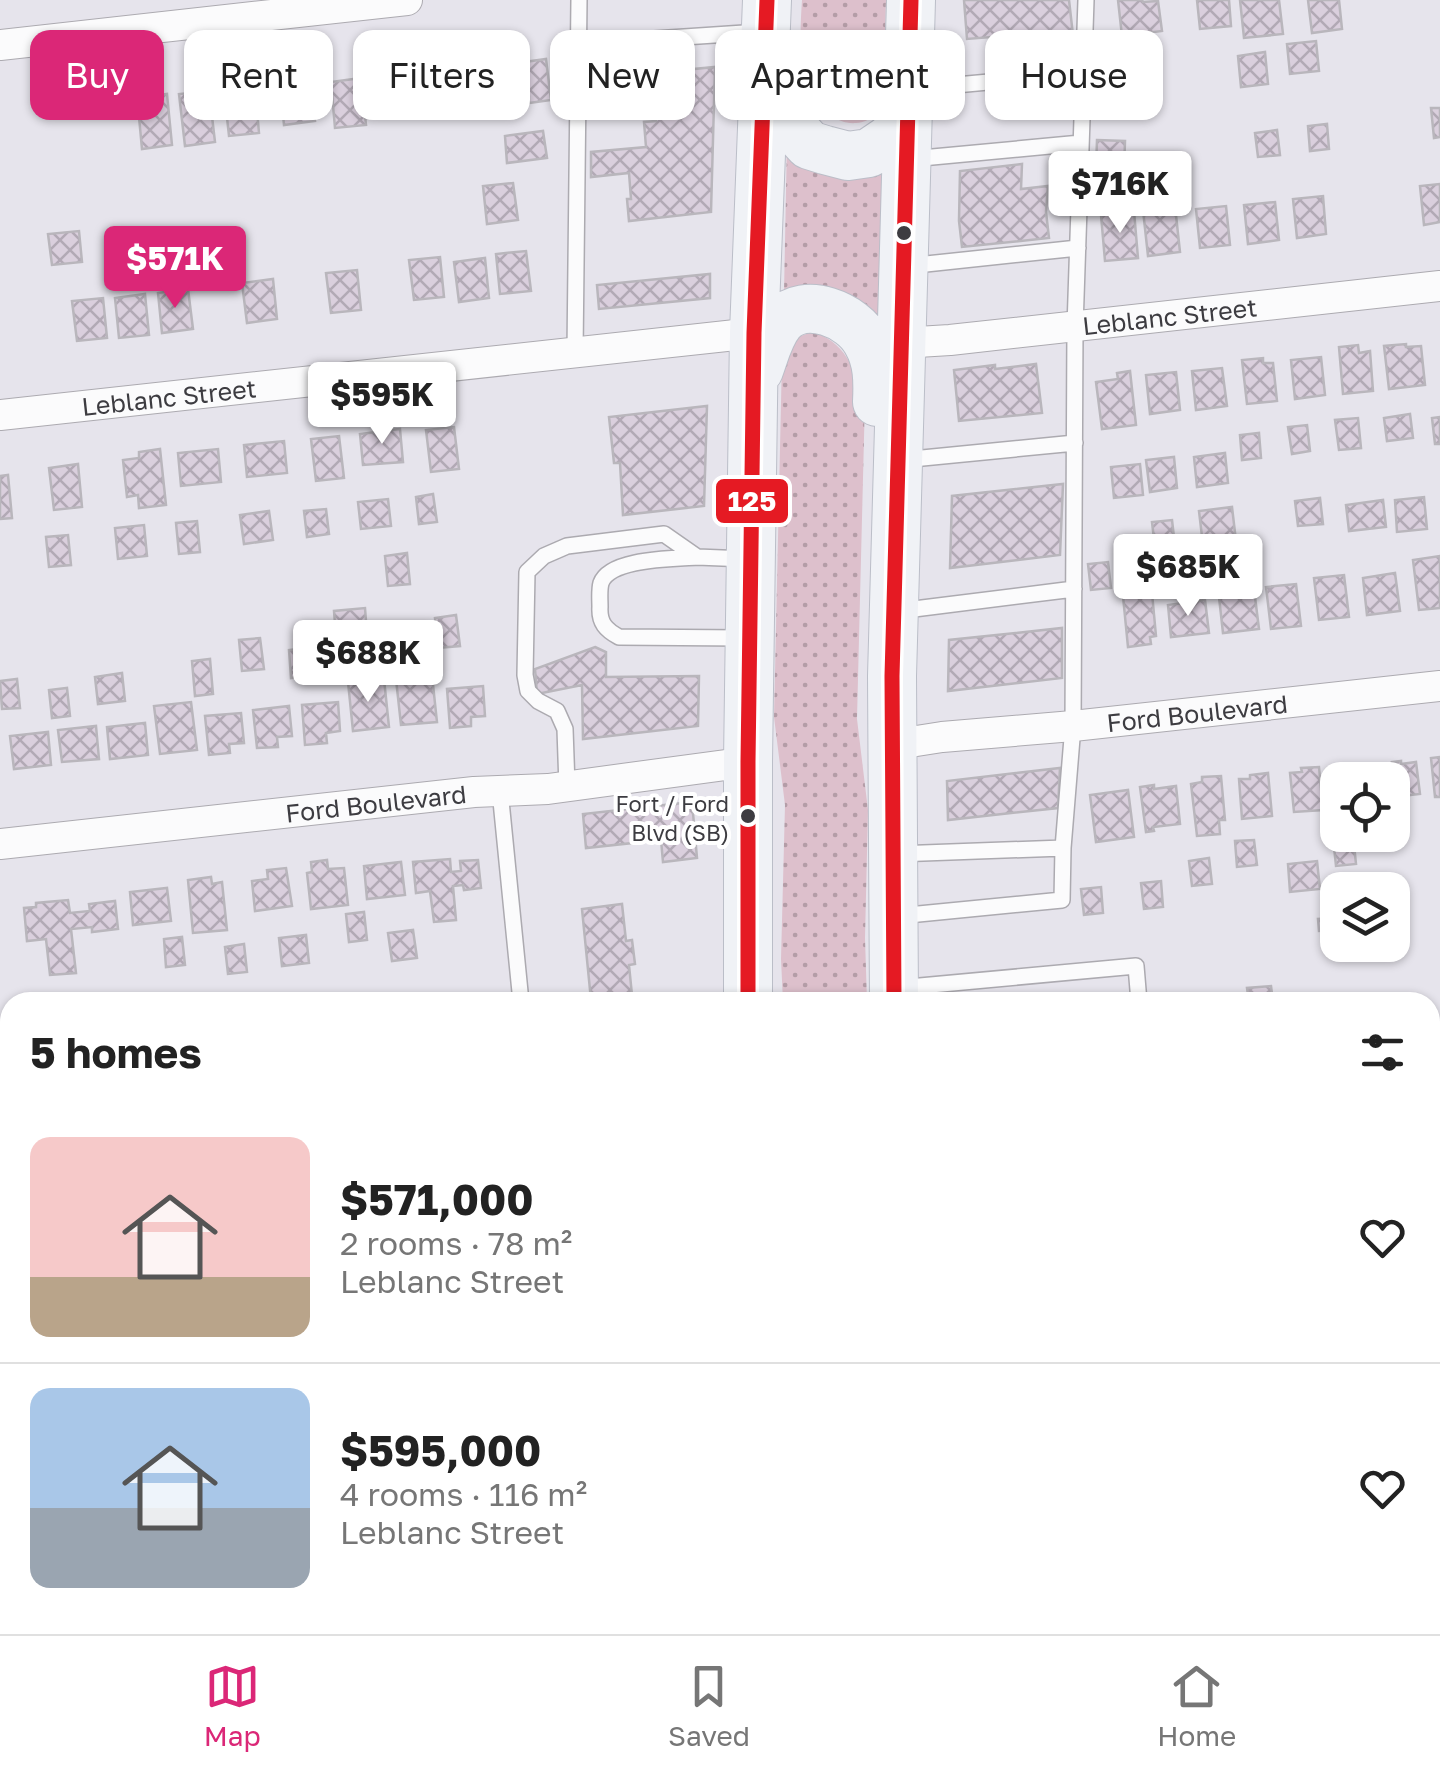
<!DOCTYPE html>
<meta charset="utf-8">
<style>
:root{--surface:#fff;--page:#f6f6f6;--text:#222;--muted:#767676;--line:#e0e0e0;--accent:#db2777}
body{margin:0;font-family:"Golos Text",sans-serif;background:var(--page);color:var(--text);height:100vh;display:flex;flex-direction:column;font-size:38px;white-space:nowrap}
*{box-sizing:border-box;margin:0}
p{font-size:32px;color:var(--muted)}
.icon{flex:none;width:55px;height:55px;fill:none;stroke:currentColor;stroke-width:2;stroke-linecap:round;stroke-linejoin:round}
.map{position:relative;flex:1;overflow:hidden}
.panel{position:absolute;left:0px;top:992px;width:1440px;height:642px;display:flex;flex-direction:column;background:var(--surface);border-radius:30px 30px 0 0;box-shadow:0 2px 8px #0004}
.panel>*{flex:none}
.banner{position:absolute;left:30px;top:30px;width:1380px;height:90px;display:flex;gap:20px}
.tools{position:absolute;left:1320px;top:762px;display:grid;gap:20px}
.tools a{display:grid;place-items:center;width:90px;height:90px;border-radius:20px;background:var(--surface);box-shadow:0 2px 8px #0004;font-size:50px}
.price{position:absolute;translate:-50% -85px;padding:0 22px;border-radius:10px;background:#fff;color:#222;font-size:32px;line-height:65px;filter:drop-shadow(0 2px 5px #0008)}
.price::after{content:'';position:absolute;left:50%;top:60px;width:30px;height:22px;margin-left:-15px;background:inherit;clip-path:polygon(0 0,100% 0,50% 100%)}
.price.on{background:var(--accent);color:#fff}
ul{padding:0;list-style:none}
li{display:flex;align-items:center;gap:30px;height:250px;padding:0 30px}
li+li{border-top:2px solid var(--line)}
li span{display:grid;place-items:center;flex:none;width:280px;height:200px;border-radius:20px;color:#555}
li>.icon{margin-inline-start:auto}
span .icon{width:120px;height:120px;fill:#fffc;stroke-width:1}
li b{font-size:42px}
h2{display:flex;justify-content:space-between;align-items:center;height:120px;padding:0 30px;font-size:42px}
.tag{padding:0 35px;border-radius:20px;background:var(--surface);box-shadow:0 2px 8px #0004;font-size:35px;line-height:90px}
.tag.on{background:var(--accent);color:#fff}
.dock{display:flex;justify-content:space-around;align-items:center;height:140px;border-top:2px solid var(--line);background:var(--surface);font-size:28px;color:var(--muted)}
.dock a{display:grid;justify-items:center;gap:5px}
.dock .on{color:var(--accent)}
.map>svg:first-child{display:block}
.grass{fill:url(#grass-dots)}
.water{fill:url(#water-ripples)}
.building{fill:url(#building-cross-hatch);stroke:#b9b6bc;stroke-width:2.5}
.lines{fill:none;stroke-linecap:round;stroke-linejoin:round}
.lane-casing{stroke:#acaab0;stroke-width:18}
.street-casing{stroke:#acaab0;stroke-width:32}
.primary-casing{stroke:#bbbec8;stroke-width:50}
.lane{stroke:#fbfbfc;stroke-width:15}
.street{stroke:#fbfbfc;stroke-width:30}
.primary{stroke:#f0f2f6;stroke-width:48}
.bus-1-casing{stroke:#fff;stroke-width:22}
.bus-1{stroke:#e51a23;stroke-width:15}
.bus-dot{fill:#3d3c41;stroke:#fff;stroke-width:4}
.labels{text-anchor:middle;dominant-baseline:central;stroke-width:8;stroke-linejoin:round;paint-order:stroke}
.bus-label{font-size:22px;fill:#3d3c41;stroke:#fff;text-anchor:end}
.street-label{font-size:25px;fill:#3d3c41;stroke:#fff}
.line-badge{stroke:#fff;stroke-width:4}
.badge-label{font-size:28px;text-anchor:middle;font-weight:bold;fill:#fff}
</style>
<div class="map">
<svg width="1440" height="1634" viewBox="0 0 1440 1634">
<defs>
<pattern id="grass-dots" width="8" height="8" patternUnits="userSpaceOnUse" patternTransform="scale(2.5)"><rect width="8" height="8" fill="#ddc0cc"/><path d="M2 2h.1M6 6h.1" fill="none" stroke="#b49da7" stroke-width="1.8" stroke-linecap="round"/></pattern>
<pattern id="water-ripples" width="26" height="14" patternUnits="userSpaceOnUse" patternTransform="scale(2.5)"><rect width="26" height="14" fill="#6eaecc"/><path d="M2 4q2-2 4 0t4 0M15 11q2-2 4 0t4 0" fill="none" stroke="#5c8fa7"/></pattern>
<pattern id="building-cross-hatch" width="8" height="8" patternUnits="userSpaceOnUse" patternTransform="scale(2.5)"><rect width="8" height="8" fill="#dacfdd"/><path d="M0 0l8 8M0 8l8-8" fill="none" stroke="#b2a9b5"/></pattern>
</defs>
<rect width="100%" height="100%" fill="#e6e4ec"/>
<!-- grass -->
<path class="grass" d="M 802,0 L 886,0 L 883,99 C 877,112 872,122 856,123 C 822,126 802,76 801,48 C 800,32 801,16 802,0 Z
M 787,140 L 883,163 L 879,321 L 784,293 Z
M 812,332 C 844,340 855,370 865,398 L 857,719 L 868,810 L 865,938 L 867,1002 L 783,1002 L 781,959 L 785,805 L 774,717 L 782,358 L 798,337 Z"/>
<!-- water -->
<path class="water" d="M 0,1215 L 10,1220 L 10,1284 L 0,1276 Z
M 234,1625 L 317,1625 L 333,1634 L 237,1634 Z"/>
<!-- building -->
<path class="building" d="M 964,0 L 1069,0 L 1074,44 L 993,53 L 991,37 L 967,39 Z
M 1118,0 L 1142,0 L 1143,2 L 1158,1 L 1162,31 L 1122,36 Z
M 1197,0 L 1229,0 L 1231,26 L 1200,29 Z
M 1240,0 L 1279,0 L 1283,34 L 1244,38 Z
M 1308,0 L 1339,0 L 1342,29 L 1312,33 Z
M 1316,41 L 1319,71 L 1290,74 L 1287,44 Z
M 1131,51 L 1131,54 L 1144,53 L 1147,83 L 1106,87 L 1102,54 Z
M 1265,52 L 1268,84 L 1241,87 L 1238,56 Z
M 516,57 L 517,63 L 546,59 L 551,100 L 529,103 L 529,97 L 483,102 L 479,67 L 494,65 L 494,60 Z
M 463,64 L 468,104 L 437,108 L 433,68 Z
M 715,67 L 711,212 L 629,221 L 627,199 L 631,199 L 629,173 L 591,177 L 591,152 L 646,147 L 644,122 L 656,121 L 653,73 Z
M 361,78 L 366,125 L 335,128 L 331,82 Z
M 310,81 L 315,121 L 284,125 L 280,85 Z
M 255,86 L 259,133 L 229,136 L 224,90 Z
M 209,91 L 215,142 L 185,146 L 179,94 Z
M 167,94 L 172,145 L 142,149 L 138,106 L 150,104 L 150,96 Z
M 1431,108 L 1440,108 L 1440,137 L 1434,138 Z
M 1327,124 L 1329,149 L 1310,151 L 1308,126 Z
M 1277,130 L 1280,155 L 1258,157 L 1255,133 Z
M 543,131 L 547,158 L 507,163 L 505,136 Z
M 1097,140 L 1125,141 L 1124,171 L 1096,170 Z
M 1022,164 L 1021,189 L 1048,186 L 1046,212 L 1049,238 L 962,247 L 959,221 L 960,171 Z
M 513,183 L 518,220 L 487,224 L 483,186 Z
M 1440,184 L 1440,222 L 1424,225 L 1420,186 Z
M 1323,196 L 1326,234 L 1297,238 L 1293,199 Z
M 1275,202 L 1279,240 L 1248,244 L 1244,205 Z
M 1175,206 L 1180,252 L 1148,256 L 1143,210 Z
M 1226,206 L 1230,245 L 1200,248 L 1196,209 Z
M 1134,211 L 1138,258 L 1105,261 L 1101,215 Z
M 79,231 L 82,262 L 52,265 L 48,234 Z
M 526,251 L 531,291 L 500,294 L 496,254 Z
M 440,257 L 444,297 L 414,300 L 409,260 Z
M 485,258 L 489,298 L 459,302 L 454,262 Z
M 357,270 L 361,310 L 331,313 L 326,273 Z
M 710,274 L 710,298 L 599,309 L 597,285 Z
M 273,279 L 277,319 L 247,323 L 242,283 Z
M 188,289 L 193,329 L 162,333 L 158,293 Z
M 145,294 L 149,335 L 119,338 L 115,298 Z
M 103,298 L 107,338 L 77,341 L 72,301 Z
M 1406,344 L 1406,347 L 1421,346 L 1425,385 L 1389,389 L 1384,346 Z
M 1358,345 L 1359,353 L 1370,351 L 1373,391 L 1343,394 L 1339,347 Z
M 1321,357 L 1325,395 L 1295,399 L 1291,360 Z
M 1263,358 L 1263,363 L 1273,363 L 1277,401 L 1247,404 L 1242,360 Z
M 1036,364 L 1042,413 L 959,421 L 954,370 L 995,365 L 995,369 Z
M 1222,368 L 1227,406 L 1196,410 L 1192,371 Z
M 1130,371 L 1136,425 L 1102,429 L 1096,382 L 1118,379 L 1117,373 Z
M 1176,372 L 1180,410 L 1150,414 L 1146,375 Z
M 707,406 L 704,506 L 623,515 L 620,463 L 614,463 L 609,417 Z
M 1410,414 L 1413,438 L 1387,441 L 1384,418 Z
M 1440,417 L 1440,444 L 1435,444 L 1432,418 Z
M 1358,418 L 1361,448 L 1339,450 L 1335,420 Z
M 1307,425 L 1310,451 L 1292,454 L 1288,427 Z
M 454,427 L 459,469 L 431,472 L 426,430 Z
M 400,429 L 403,462 L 363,465 L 360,434 Z
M 1259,433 L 1261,458 L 1242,460 L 1240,435 Z
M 339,436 L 344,478 L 316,481 L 311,439 Z
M 284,441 L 287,473 L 247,477 L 244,445 Z
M 160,449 L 166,505 L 139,508 L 138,495 L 127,497 L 123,460 L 139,458 L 139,452 Z
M 218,449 L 221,482 L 181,486 L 178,453 Z
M 1225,453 L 1228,483 L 1197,487 L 1194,457 Z
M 1174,457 L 1177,488 L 1150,492 L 1146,460 Z
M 78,464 L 82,507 L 54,510 L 49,468 Z
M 1140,464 L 1143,495 L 1114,498 L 1111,467 Z
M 8,475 L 12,518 L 0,519 L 0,476 Z
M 1063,484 L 1060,555 L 950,568 L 952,496 Z
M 433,494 L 437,522 L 419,524 L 416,497 Z
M 1424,497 L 1427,529 L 1397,532 L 1395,500 Z
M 1320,498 L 1323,524 L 1298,526 L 1295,501 Z
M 388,499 L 391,526 L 361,529 L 358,502 Z
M 1383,500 L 1386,527 L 1349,531 L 1346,505 Z
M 1232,507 L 1236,541 L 1203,545 L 1199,511 Z
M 326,509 L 329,534 L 307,537 L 304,511 Z
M 269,511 L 273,540 L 244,544 L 240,515 Z
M 1172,520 L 1175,546 L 1155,548 L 1152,522 Z
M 197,521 L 200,552 L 179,554 L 176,523 Z
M 144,525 L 147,556 L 118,559 L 115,528 Z
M 68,535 L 71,565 L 49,567 L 46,537 Z
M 407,553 L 410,584 L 388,586 L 385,556 Z
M 1236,555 L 1237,567 L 1251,565 L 1259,629 L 1223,633 L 1216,570 L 1219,570 L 1217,557 Z
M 1440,556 L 1440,608 L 1419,610 L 1413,560 Z
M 1108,562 L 1111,588 L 1091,590 L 1088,564 Z
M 1395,573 L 1400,611 L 1367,615 L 1363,578 Z
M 1344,575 L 1349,617 L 1319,620 L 1314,578 Z
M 1296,584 L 1301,626 L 1271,629 L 1266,587 Z
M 1152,593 L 1156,636 L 1150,637 L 1151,644 L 1128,647 L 1123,596 Z
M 1205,600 L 1209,633 L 1171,637 L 1168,605 Z
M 365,608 L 368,647 L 337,650 L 334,611 Z
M 456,615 L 460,646 L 438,648 L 435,618 Z
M 1062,628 L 1062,678 L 948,691 L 949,640 Z
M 260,638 L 264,669 L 242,671 L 239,640 Z
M 595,647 L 606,652 L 606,677 L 699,676 L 698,726 L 583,739 L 582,685 L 537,694 L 535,669 Z
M 306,648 L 309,676 L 291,678 L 289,650 Z
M 210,659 L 213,694 L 195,696 L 192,661 Z
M 431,666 L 437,722 L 401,725 L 395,670 Z
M 122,673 L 125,701 L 98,704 L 95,677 Z
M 17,679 L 20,708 L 2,709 L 0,681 Z
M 384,679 L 389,727 L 353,731 L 348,682 Z
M 483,686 L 485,716 L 471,717 L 471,726 L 450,728 L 447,689 Z
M 67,688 L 70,716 L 52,718 L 49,690 Z
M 191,702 L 197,750 L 160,754 L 154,706 Z
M 338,702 L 340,731 L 326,733 L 327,743 L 305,745 L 302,705 Z
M 289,706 L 292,736 L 277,737 L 278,747 L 257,748 L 253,710 Z
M 241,713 L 244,743 L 229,744 L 230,753 L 209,755 L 205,716 Z
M 145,723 L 148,755 L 110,759 L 107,727 Z
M 96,726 L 99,759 L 62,762 L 58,730 Z
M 48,732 L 51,765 L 14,769 L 10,736 Z
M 1440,757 L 1440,797 L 1435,797 L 1431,758 Z
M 1401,761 L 1401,764 L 1416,762 L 1420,794 L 1392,797 L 1392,780 L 1382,780 L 1380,766 L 1393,765 L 1392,762 Z
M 1367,766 L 1368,780 L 1338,781 L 1336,769 Z
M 1319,767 L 1323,810 L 1294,812 L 1290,773 L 1302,772 L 1301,768 Z
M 1060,768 L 1058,808 L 948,820 L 947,781 Z
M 1268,773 L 1272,816 L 1242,819 L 1239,779 L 1250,779 L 1250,775 Z
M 1221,776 L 1225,820 L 1219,820 L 1220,834 L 1197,836 L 1191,784 L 1202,782 L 1202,777 Z
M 1154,785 L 1154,789 L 1176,786 L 1180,824 L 1153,827 L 1154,831 L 1146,832 L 1140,787 Z
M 1128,790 L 1134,837 L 1096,842 L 1090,795 Z
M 692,802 L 697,858 L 663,862 L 661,840 L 586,848 L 583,814 Z
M 1353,835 L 1356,864 L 1336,866 L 1333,837 Z
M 1254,840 L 1257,865 L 1237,867 L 1235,841 Z
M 1209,858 L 1212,884 L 1192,886 L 1189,861 Z
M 450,859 L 451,872 L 461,871 L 460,861 L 478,860 L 481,888 L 464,890 L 463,885 L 453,886 L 456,920 L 434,922 L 430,891 L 416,893 L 413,862 Z
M 327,860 L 328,869 L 344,868 L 348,905 L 311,909 L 307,873 L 312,872 L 311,862 Z
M 1317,861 L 1320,889 L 1290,892 L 1288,864 Z
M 401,862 L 405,895 L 367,899 L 364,866 Z
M 286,868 L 292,906 L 255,911 L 252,881 L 268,879 L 267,870 Z
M 211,877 L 212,884 L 222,882 L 227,930 L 193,933 L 188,880 Z
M 1161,881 L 1163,907 L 1144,909 L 1141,883 Z
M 1101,887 L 1103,913 L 1084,915 L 1081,889 Z
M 167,888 L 171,921 L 133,925 L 130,892 Z
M 68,900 L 70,913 L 90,911 L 89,904 L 115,901 L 118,929 L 92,932 L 92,927 L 71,929 L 76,973 L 50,975 L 46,939 L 27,941 L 24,908 L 36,907 L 36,903 Z
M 622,904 L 626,941 L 632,940 L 635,964 L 629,965 L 632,995 L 637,994 L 637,1002 L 575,1002 L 591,1000 L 582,909 Z
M 364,912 L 367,940 L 349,942 L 346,914 Z
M 1335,918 L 1336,930 L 1319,931 L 1318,919 Z
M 413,930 L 417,958 L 392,961 L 388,933 Z
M 306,935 L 309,963 L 282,966 L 279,938 Z
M 182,937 L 185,965 L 166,967 L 164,939 Z
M 244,944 L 247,972 L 228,974 L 225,947 Z
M 1271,986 L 1273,1002 L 1249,1002 L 1247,988 Z
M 1439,1026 L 1440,1065 L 1430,1066 L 1430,1027 Z
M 1440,1180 L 1440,1238 L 1430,1239 L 1431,1181 Z
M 10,1370 L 10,1407 L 0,1408 L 0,1372 Z
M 1440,1457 L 1440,1498 L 1430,1499 L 1430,1458 Z
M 0,1562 L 10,1569 L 10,1618 L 0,1611 Z
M 61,1625 L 92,1625 L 105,1634 L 54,1634 Z
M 611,1625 L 718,1625 L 719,1634 L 611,1634 Z"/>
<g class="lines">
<defs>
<path id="lane" d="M 579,44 L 759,32
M 913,89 L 1084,73
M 911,159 L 1081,143
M 907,266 L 1078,248
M 575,352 L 579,0
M 902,460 L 1075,443
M 697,557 C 674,559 610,558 601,583 C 599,590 600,600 600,607 C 599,623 606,630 619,637 L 743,638
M 898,611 L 1074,589
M 567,786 L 565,729 L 557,711 L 538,701 L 528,691 L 525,675 L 527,572 L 544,556 L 567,546 L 664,534 L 697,557 L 747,559
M 500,791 L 521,1002
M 896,854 L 1063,848
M 898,916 L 1062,900 L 1063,848 L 1073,726 L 1075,327 L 1086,0
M 898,988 L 1136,966 L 1139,1002
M 467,1625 L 468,1634
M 569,1625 L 570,1634
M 40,1634 L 47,1625"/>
<g id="street">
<path d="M 0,45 L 407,0"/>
<path id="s1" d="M 901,343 L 950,340 L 1440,286"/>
<path id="s2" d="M 0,415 L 754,333"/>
<path id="s3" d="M 891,745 L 942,737 L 1073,726 L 1440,686"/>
<path id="s4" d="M 0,844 L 474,792 L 548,789 L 748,762"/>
<path d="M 1430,1131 L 1440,1130"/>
<path d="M 0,1162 L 10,1168"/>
<path d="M 1430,1576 L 1440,1575"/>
<path d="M 922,1631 L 984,1625"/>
</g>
<path id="primary" d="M 793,63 L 792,118 L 798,133 L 809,145 L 825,150 L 848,156 L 869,153 L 894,136 L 908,99
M 759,370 C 765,354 769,335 781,321 C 805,295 853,315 867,342 C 878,361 878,381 877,402
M 748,1002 L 748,762 L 754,333 L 767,0
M 894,1002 L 892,676 L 911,0
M 769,1625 L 770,1634
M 921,1625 L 922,1634"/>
</defs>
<!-- lane casing -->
<use href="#lane" class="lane-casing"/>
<!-- street casing -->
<use href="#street" class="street-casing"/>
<!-- primary casing -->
<use href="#primary" class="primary-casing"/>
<!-- lane -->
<use href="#lane" class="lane"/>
<!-- street -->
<use href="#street" class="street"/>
<!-- primary -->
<use href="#primary" class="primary"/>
<defs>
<path id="bus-1" d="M 748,1002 L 748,762 L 754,333 L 767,0
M 894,1002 L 892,676 L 911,0"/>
</defs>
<!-- bus-1 casing -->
<use href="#bus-1" class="bus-1-casing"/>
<!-- bus-1 -->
<use href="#bus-1" class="bus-1"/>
</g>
<!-- markers -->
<g class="bus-dot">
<circle cx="904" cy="233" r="9"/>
<circle cx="748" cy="816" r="9"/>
</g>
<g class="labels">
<!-- bus labels -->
<g class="bus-label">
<text x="729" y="803">Fort / Ford<tspan x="729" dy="29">Blvd (SB)</tspan></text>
</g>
<!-- street labels -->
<g class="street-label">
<text stroke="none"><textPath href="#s1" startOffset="270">Leblanc Street</textPath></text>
<text stroke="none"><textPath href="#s2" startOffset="170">Leblanc Street</textPath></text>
<text stroke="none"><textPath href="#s3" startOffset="308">Ford Boulevard</textPath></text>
<text stroke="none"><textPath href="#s4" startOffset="378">Ford Boulevard</textPath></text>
</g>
</g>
<rect class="line-badge" x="714" y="477" width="76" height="48" rx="10" fill="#e51a23"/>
<g class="badge-label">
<text x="752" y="511">125</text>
</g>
</svg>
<div class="tools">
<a><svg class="icon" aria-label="locate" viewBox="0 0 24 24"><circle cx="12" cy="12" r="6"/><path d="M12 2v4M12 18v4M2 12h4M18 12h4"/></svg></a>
<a><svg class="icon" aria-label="layers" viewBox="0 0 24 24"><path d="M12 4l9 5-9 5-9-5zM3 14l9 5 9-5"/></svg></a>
</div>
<b class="price" style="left:1120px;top:236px">$716K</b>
<b class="price on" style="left:175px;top:311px">$571K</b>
<b class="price" style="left:382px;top:447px">$595K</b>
<b class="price" style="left:1188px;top:619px">$685K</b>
<b class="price" style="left:368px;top:705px">$688K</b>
<div class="banner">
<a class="tag on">Buy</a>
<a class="tag">Rent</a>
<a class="tag">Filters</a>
<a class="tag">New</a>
<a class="tag">Apartment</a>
<a class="tag">House</a>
</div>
<section class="panel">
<h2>5 homes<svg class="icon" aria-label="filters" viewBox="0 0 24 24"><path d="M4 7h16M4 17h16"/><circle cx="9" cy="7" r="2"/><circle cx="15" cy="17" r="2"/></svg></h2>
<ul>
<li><span style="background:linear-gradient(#f6c9c9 70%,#b9a48a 0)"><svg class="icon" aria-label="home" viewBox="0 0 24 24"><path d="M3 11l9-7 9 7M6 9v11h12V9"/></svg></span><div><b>$571,000</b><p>2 rooms · 78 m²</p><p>Leblanc Street</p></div><svg class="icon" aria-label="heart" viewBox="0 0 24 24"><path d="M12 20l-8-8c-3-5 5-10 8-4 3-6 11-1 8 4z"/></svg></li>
<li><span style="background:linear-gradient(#a9c7e8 60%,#9aa5b1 0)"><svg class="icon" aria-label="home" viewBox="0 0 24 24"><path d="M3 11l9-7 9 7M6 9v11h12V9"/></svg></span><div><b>$595,000</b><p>4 rooms · 116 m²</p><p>Leblanc Street</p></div><svg class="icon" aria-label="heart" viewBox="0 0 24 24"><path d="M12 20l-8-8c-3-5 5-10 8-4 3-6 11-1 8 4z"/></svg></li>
</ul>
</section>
</div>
<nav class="dock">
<a class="on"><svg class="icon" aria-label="map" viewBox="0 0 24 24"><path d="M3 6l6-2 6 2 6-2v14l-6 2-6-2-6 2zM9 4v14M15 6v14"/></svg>Map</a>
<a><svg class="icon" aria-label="saved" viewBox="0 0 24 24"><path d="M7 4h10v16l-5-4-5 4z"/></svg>Saved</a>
<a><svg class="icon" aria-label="home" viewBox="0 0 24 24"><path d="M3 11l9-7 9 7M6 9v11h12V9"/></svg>Home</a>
</nav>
